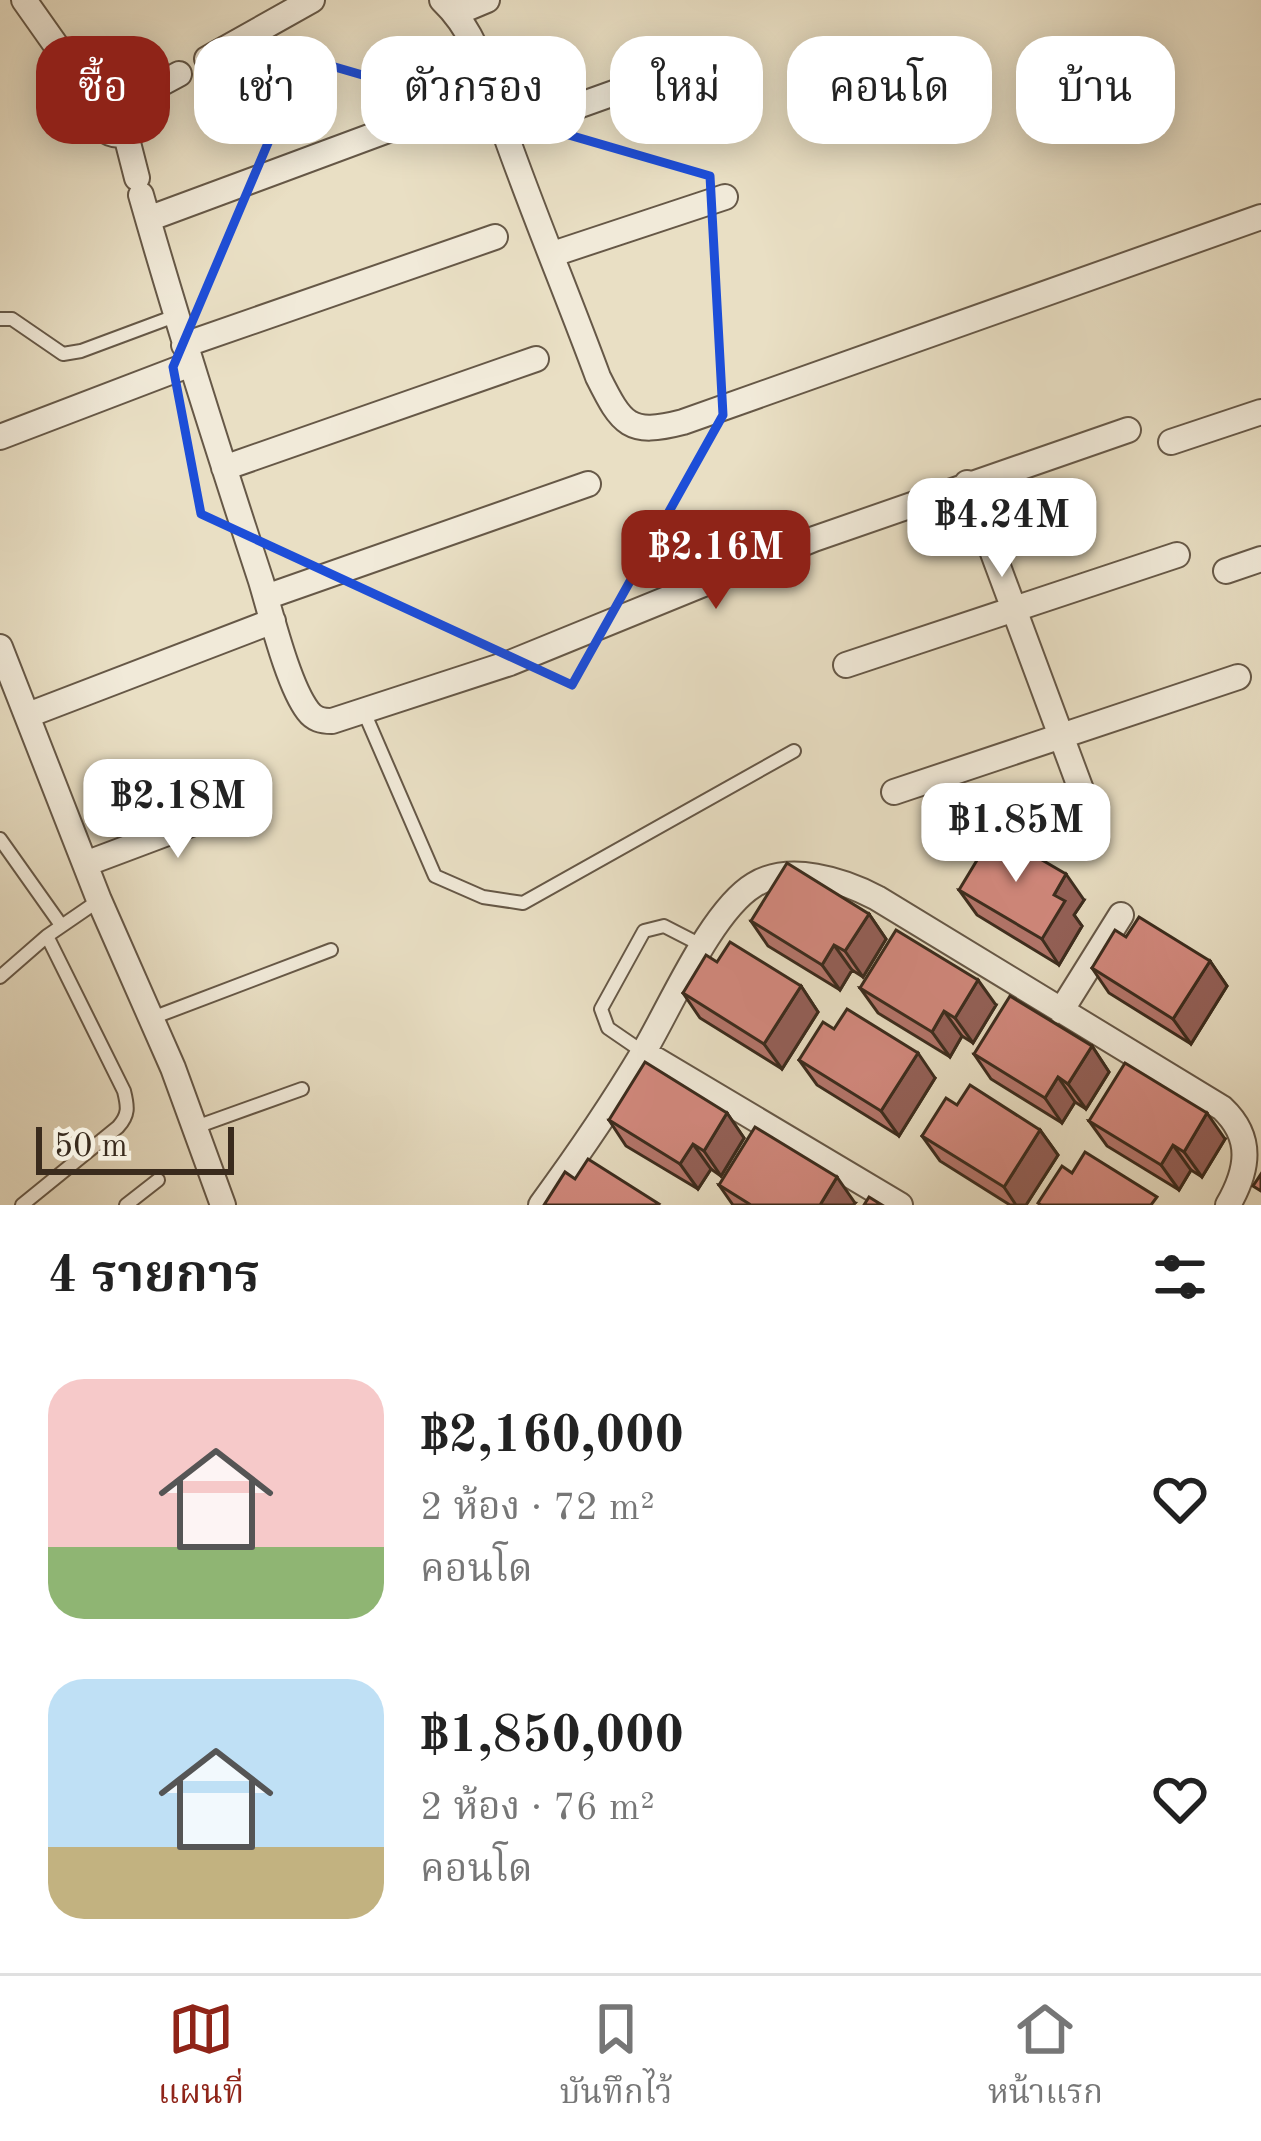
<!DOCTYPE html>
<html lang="th">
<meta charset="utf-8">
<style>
:root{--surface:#fff;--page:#f2f2f2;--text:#222;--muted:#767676;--line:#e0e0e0;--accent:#8f2418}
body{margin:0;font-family:"Old Standard TT","Noto Serif Thai",serif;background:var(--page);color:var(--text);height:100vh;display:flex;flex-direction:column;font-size:45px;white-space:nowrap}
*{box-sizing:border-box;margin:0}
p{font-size:39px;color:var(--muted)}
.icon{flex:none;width:66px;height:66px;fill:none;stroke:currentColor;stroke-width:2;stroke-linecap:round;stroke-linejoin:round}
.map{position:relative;height:1205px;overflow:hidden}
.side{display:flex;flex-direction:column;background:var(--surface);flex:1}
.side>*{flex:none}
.guide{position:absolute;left:36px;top:36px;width:1191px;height:108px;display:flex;gap:24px}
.scale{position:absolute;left:36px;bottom:30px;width:198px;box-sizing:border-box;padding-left:12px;border:6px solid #3a2b1d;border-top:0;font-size:33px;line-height:42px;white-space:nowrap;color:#3a2b1d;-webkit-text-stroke:9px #f1ead9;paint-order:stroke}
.price{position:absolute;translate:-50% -102px;padding:0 27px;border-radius:24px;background:#fff;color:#222;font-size:39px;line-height:78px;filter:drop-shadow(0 3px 6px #0008)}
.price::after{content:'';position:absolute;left:50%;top:72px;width:36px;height:27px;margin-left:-18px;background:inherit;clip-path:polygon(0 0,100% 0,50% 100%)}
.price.current{background:var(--accent);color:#fff}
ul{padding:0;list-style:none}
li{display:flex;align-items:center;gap:36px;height:300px;padding:0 48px}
li span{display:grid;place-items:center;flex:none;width:336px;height:240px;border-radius:36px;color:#555}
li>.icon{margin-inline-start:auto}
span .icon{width:144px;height:144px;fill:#fffc;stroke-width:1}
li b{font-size:51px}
h2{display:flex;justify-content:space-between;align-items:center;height:144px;padding:0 48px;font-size:51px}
.tag{padding:0 42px;border-radius:36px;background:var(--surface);box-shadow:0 6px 30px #0003;font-size:42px;line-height:108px}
.tag.current{background:var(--accent);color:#fff}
.tab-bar{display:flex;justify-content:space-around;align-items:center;height:168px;border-top:3px solid var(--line);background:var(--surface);font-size:33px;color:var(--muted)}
.tab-bar a{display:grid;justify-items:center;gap:6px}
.tab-bar .current{color:var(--accent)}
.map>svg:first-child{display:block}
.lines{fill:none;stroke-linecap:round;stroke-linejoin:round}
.lane-casing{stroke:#665847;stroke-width:16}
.street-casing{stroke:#665847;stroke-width:28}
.lane{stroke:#f1ead9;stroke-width:12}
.street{stroke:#f1ead9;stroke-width:24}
.wall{fill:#b5766c;stroke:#3a2b1d;stroke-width:3}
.shaded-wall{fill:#946058;stroke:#3a2b1d;stroke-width:3}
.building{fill:#d3897e;stroke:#3a2b1d;stroke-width:3}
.marked{fill:none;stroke:#1d4ed8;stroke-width:9;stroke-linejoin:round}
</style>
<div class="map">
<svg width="1261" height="1205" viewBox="0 0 1261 1205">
<rect width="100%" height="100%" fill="#e9dfc4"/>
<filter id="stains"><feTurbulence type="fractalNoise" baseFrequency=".00167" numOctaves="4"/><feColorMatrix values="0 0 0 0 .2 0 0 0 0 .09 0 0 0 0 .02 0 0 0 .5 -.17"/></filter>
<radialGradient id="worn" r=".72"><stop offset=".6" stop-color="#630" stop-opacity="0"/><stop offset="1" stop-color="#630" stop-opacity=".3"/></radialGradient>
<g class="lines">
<defs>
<path id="lane" d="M 0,319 L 12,319 L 63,354 L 81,351 L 175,316
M 364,712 L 435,876 L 483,897 L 523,903 L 794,751
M 0,839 L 61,925
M 0,977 L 47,936 L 98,901
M 152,1018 L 331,950
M 643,1052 L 608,1028 L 601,1009 L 644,931 L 664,926 L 703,946
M 196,1127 L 302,1089
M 22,1205 L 118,1127 C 129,1115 128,1107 124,1091 L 47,936
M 126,1205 L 158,1180"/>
<path id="street" d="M 24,0 L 96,102
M 442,0 C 481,37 487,84 505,133 C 534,215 568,296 598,377 C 622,425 629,436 683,422 L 1261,217
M 456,13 L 487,0
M 207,59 L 312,0
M95 110a25 25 0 1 1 50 0a25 25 0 1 1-50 0Z
M 140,95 L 179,74
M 505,132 L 681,69
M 126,135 L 137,178
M 141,195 C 178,325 219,453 261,581 C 271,614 288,685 308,711 C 314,719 321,721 332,721 L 510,663 L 814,539 L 1128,430
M 148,219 L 442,110
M 553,254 L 725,197
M 184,345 L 495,237
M 0,437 L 191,364
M 1171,442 L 1261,412
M 224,468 L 536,359
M 967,483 L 1086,803
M 1226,571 L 1261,559
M 266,597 L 588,484
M 0,647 L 99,900 L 173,1068 L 223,1205
M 846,665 L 1177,555
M 28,715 L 273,621
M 894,792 L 1238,677
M 85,864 L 250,802
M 1061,1011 L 1121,915
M 643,1052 L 900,1205
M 541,1205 C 577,1156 612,1105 643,1053 C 670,1008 711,911 754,885 C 789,863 843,880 877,898 L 1222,1108 C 1254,1138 1248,1170 1228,1205"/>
</defs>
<!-- lane casing -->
<use href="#lane" class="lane-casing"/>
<!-- street casing -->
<use href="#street" class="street-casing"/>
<!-- lane -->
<use href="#lane" class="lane"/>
<!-- street -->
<use href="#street" class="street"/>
</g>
<!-- wall -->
<path class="wall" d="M 959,890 L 1084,900 L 1074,915 L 1082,926 L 1059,965 L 977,915 Z
M 869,914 L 886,939 L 863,977 L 852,970 L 840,990 L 768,946 L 751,921 Z
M 1126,937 L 1210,961 L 1227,986 L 1191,1044 L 1109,993 L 1092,968 Z
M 717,962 L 801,986 L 818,1012 L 782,1069 L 700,1018 L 683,993 Z
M 860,988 L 996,1005 L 973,1043 L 962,1036 L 950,1057 L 878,1013 Z
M 834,1029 L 935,1078 L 899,1136 L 817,1085 L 799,1060 Z
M 1092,1046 L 1109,1072 L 1086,1109 L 1075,1102 L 1062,1123 L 991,1079 L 974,1054 Z
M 957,1105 L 1040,1130 L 1058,1155 L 1026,1205 L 1010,1205 L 940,1161 L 922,1136 Z
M 727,1113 L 744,1138 L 721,1176 L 711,1169 L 698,1189 L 626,1146 L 609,1120 Z
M 1089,1121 L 1225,1139 L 1202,1177 L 1191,1170 L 1179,1190 L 1107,1146 Z
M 719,1185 L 855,1203 L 853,1205 L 733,1205 Z"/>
<!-- shaded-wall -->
<path class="shaded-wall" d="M 1066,874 L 1084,900 L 1074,915 L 1082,926 L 1059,965 L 1042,939 L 1054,895 Z
M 869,914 L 886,939 L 863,977 L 845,951 Z
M 834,945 L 852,970 L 840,990 L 822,965 Z
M 1210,961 L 1227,986 L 1191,1044 L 1173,1019 Z
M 978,980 L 996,1005 L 973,1043 L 955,1018 Z
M 801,986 L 818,1012 L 782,1069 L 764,1044 Z
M 944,1011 L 962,1036 L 950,1057 L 932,1032 Z
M 1092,1046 L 1109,1072 L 1086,1109 L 1068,1084 Z
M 918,1053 L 935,1078 L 899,1136 L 881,1111 Z
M 1058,1077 L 1075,1102 L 1062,1123 L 1045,1098 Z
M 727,1113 L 744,1138 L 721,1176 L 704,1151 Z
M 1207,1113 L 1225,1139 L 1202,1177 L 1184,1152 Z
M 1040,1130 L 1058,1155 L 1026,1205 L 1016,1205 L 1004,1187 Z
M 693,1144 L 711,1169 L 698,1189 L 680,1164 Z
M 1173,1145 L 1191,1170 L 1179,1190 L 1161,1165 Z
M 837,1177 L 855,1203 L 853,1205 L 820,1205 Z"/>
<!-- building -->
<path class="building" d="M 994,832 L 1066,874 L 1054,895 L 1065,901 L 1042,939 L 959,890 Z
M 787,863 L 869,914 L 845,951 L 834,945 L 822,965 L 751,921 Z
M 1139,917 L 1210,961 L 1173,1019 L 1092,968 L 1115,930 L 1126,937 Z
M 896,930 L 978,980 L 955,1018 L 944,1011 L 932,1032 L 860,988 Z
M 730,942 L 801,986 L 764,1044 L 683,993 L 706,955 L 717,962 Z
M 1010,996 L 1092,1046 L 1068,1084 L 1058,1077 L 1045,1098 L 974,1054 Z
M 847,1009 L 918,1053 L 881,1111 L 799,1060 L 823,1022 L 834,1029 Z
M 645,1062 L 727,1113 L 704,1151 L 693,1144 L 680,1164 L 609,1120 Z
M 1125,1063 L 1207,1113 L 1184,1152 L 1173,1145 L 1161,1165 L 1089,1121 Z
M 970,1085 L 1040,1130 L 1004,1187 L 922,1136 L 946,1098 L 957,1105 Z
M 755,1127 L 837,1177 L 820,1205 L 751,1205 L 719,1185 Z
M 1085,1152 L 1157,1197 L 1151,1205 L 1041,1205 L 1038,1203 L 1062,1166 L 1072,1173 Z
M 588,1159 L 659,1204 L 658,1205 L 544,1205 L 565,1172 L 575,1179 Z
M 1261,1174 L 1261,1191 L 1253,1186 Z
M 869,1197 L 882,1205 L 864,1205 Z"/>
<!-- marked area -->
<path class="marked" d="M 304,58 L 710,176 L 723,415 L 572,685 L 201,514 L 173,367 Z"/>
<rect width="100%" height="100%" filter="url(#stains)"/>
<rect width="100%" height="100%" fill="url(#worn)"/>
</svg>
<div class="scale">50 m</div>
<b class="price" style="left:1002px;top:580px">฿4.24M</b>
<b class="price current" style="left:716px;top:612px">฿2.16M</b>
<b class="price" style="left:178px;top:861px">฿2.18M</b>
<b class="price" style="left:1016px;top:885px">฿1.85M</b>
<div class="guide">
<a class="tag current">ซื้อ</a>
<a class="tag">เช่า</a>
<a class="tag">ตัวกรอง</a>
<a class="tag">ใหม่</a>
<a class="tag">คอนโด</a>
<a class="tag">บ้าน</a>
</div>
</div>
<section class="side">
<h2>4 รายการ<svg class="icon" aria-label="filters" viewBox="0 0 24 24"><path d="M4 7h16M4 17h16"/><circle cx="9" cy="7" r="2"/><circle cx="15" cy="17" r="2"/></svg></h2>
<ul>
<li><span style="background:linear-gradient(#f6c9c9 70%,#8fb573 0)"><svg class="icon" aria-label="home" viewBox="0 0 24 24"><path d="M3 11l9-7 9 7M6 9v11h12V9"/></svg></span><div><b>฿2,160,000</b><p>2 ห้อง · 72 m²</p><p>คอนโด</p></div><svg class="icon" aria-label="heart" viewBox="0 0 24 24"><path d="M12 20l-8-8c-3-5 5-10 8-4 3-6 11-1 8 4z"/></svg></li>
<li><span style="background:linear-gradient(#bfe0f5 70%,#c2b280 0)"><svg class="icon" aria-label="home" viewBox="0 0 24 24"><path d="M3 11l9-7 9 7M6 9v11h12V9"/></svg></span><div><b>฿1,850,000</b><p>2 ห้อง · 76 m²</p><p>คอนโด</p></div><svg class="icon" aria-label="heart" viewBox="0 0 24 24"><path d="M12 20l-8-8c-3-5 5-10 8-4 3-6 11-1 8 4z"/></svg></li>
</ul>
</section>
<nav class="tab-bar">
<a class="current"><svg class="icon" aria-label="map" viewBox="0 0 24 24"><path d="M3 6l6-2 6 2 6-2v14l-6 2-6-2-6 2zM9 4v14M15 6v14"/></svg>แผนที่</a>
<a><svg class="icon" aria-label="saved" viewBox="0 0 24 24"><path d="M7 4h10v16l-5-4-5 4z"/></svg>บันทึกไว้</a>
<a><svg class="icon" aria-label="home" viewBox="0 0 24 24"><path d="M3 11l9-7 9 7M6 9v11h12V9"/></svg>หน้าแรก</a>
</nav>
